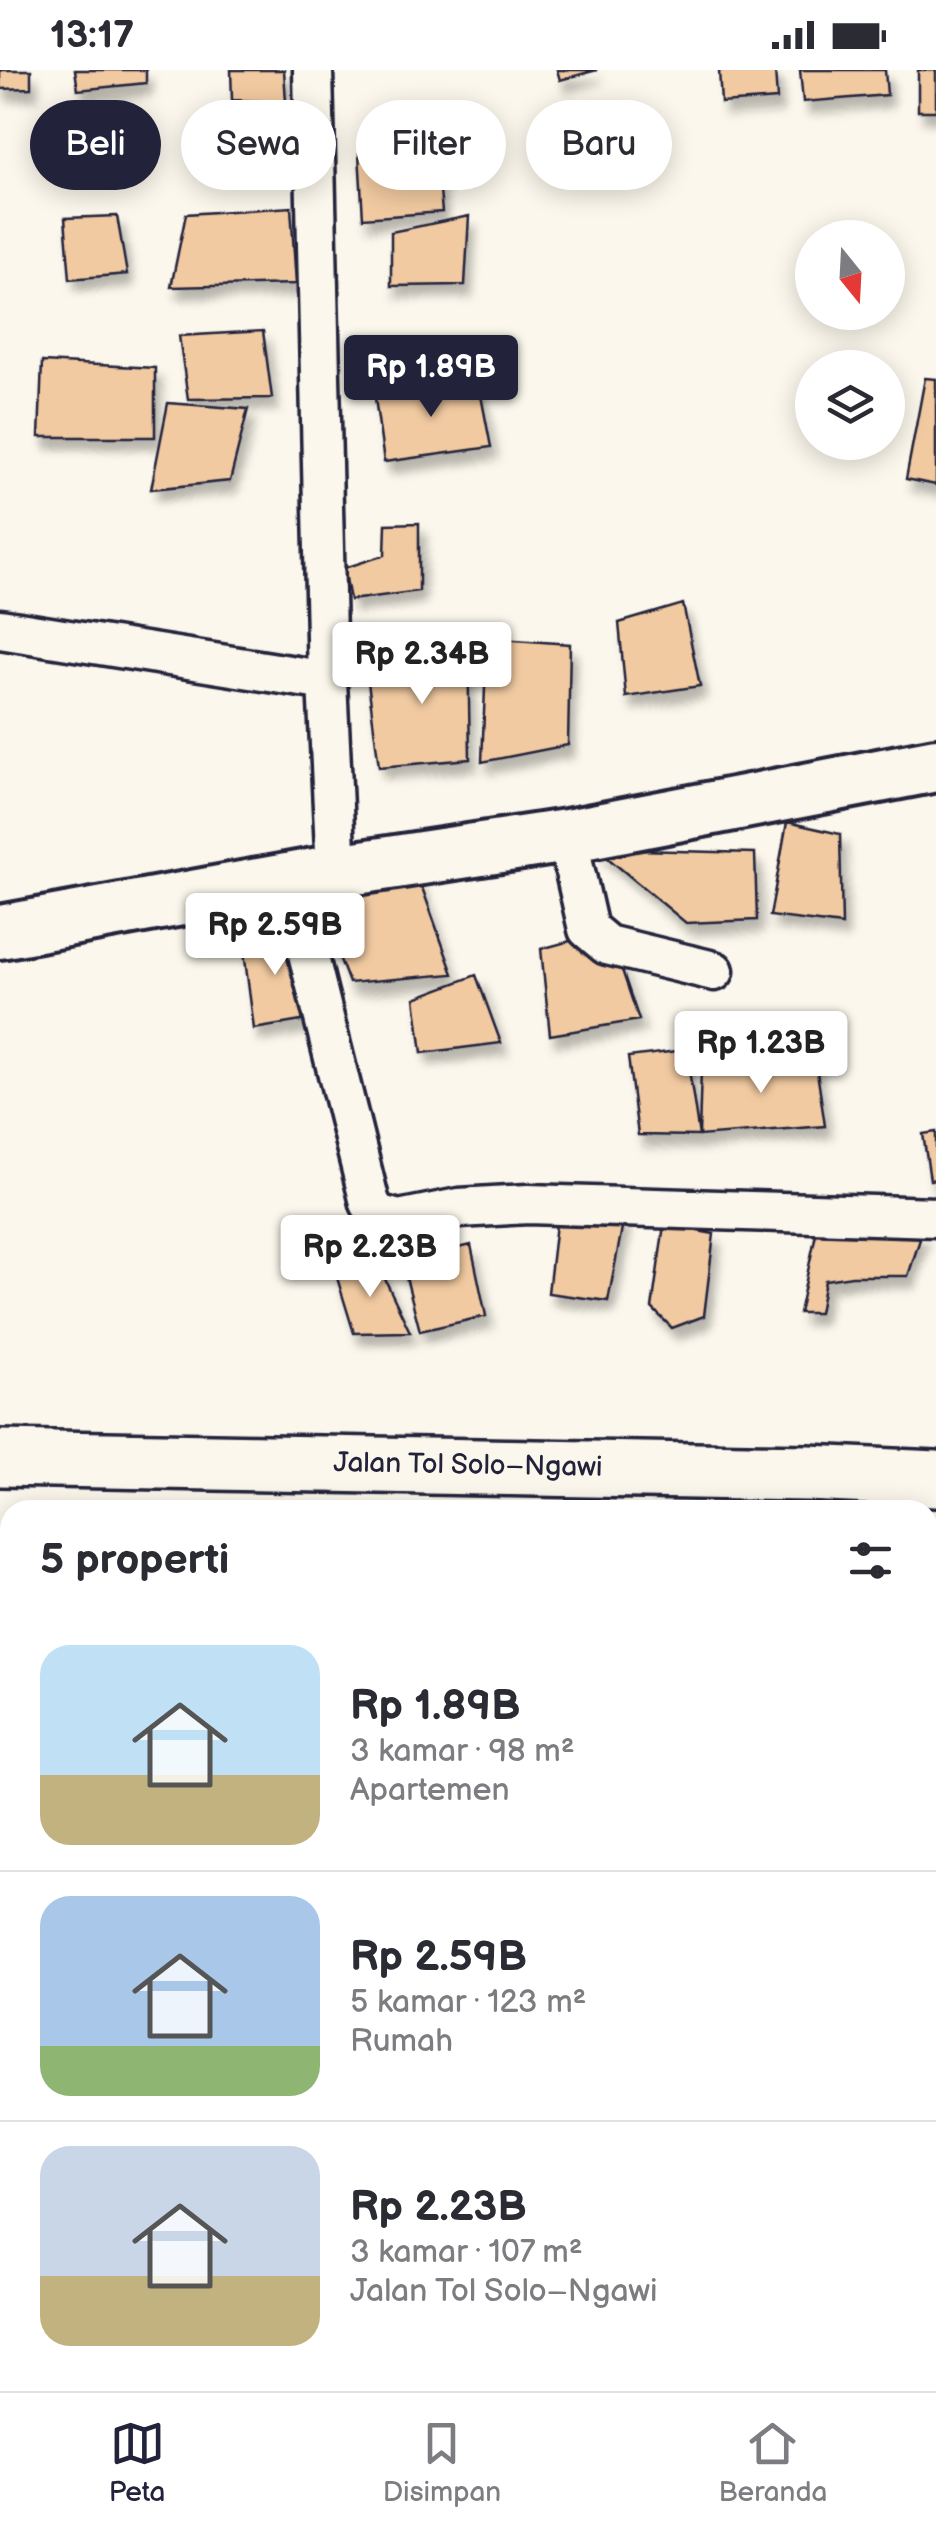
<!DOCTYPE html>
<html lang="id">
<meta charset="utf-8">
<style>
:root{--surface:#fff;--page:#f7f7f7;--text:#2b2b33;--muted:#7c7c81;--line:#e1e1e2;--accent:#22223b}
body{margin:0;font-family:"Balsamiq Sans",sans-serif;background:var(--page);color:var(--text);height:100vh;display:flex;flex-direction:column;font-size:38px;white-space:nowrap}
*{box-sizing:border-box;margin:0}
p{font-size:32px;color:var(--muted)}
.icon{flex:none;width:55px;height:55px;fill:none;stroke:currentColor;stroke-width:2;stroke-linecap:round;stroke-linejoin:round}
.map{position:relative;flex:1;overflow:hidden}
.side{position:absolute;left:0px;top:1430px;width:938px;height:892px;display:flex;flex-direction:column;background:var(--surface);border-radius:30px 30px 0 0;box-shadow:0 5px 25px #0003}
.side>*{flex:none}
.top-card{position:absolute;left:30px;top:30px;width:878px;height:90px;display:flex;gap:20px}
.needle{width:65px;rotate:162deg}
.controls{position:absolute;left:795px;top:150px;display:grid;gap:20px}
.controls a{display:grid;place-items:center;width:110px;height:110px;border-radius:50%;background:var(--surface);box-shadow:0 5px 25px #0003;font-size:50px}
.price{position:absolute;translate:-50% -85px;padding:0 22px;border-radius:10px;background:#fff;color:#222;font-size:32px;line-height:65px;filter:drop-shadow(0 2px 5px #0008)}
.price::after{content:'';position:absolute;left:50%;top:60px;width:30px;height:22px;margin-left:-15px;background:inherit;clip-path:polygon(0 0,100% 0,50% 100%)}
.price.current{background:var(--accent);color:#fff}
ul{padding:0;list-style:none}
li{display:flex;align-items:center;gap:30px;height:250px;padding:0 40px}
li+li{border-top:2px solid var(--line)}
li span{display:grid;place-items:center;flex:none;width:280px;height:200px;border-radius:30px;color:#555}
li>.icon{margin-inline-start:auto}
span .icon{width:120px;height:120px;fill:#fffc;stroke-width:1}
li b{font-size:42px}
h2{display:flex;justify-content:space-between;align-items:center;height:120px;padding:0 40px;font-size:42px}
.pill{padding:0 35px;border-radius:45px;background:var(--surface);box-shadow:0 5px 25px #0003;font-size:35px;line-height:90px}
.pill.current{background:var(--accent);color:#fff}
.status{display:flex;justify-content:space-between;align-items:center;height:70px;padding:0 50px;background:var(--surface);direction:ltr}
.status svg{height:28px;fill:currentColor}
.tab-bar{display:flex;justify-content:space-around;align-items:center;height:140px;border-top:2px solid var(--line);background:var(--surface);font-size:28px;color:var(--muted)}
.tab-bar a{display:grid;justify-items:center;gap:5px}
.tab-bar .current{color:var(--accent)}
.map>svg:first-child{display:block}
.building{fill:#f1caa1;stroke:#22223b;stroke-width:2.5;filter:url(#shadow)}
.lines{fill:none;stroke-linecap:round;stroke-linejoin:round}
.street-casing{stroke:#22223b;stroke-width:45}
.secondary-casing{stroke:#22223b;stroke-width:60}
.highway-casing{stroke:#22223b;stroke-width:62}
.street{stroke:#fbf7ec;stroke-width:38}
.secondary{stroke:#fbf7ec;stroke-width:52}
.highway{stroke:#fbf7ec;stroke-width:55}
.labels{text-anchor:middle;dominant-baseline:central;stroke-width:8;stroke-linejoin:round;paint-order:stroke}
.street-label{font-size:28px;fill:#22223b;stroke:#fbf7ec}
</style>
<div class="status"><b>13:17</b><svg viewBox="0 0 49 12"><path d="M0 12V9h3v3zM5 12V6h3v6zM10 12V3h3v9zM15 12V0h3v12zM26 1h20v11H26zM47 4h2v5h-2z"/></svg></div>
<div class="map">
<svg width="936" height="2321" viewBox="0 0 936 2321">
<defs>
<filter id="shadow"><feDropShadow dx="6" dy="11" stdDeviation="5" flood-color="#0004"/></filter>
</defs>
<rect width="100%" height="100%" fill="#fbf7ec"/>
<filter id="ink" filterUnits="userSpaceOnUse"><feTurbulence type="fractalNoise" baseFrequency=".01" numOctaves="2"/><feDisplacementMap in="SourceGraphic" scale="20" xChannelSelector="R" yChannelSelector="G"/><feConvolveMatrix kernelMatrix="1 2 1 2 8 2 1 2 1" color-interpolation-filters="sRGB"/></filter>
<g filter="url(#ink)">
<!-- building -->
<path class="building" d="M 0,0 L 31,0 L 31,18 L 0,19 Z
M 75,0 L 146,0 L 146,13 L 78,20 Z
M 231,0 L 284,0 L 286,32 L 232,30 Z
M 557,0 L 597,0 L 560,10 Z
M 719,0 L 775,0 L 777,29 L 721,33 Z
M 800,0 L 885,0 L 887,25 L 803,32 Z
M 918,0 L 936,0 L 936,41 L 918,41 Z
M 436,77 L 442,142 L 363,148 L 359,84 Z
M 291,137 L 296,214 L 171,217 L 186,144 Z
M 117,146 L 127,204 L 70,209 L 65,148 Z
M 469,146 L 465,215 L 391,216 L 391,162 Z
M 263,261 L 272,328 L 188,329 L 179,266 Z
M 42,292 L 155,298 L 155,367 L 39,367 Z
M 925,308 L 936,309 L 936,415 L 906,409 Z
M 478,310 L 491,377 L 384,392 L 374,321 Z
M 168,333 L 248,339 L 230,411 L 151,419 Z
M 419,453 L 419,521 L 350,530 L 344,498 L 385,485 L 386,454 Z
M 683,534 L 700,616 L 626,627 L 619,553 Z
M 487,568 L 570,574 L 568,675 L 482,692 Z
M 468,572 L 470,689 L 379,697 L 366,596 Z
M 787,752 L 840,764 L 842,855 L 770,846 Z
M 597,779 L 755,783 L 757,850 L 686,853 Z
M 419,809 L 453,904 L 349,913 L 317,830 Z
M 289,853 L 313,949 L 254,959 L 242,866 Z
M 570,871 L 620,894 L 639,950 L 550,965 L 541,879 Z
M 476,905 L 501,973 L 422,983 L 415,928 Z
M 686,980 L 699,1066 L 638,1065 L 628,987 Z
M 814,981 L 825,1056 L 699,1066 L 701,998 Z
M 936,1062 L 936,1109 L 930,1110 L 923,1064 Z
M 557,1145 L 624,1148 L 608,1231 L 548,1223 Z
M 818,1154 L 922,1163 L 908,1206 L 852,1206 L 825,1210 L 819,1243 L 799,1243 Z
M 664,1155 L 714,1164 L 704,1246 L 672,1258 L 652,1238 Z
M 471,1175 L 486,1246 L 420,1261 L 402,1192 Z
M 375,1188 L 410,1262 L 354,1263 L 335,1201 Z"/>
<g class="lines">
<defs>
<path id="street" d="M 313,0 L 327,611 L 336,801
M 0,559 L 327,611
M 567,766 L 588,859 L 607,875 L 714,901
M 290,811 L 370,1133 L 377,1144 L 399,1150 L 459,1138 L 528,1134 L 936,1147"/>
<path id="secondary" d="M 0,862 L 336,801 L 567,766 L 936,695"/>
<path id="highway" d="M 0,1388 L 808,1403 L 936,1409
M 0,1502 L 10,1501
M 928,1514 L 936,1514"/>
</defs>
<!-- street casing -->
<use href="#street" class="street-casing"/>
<!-- secondary casing -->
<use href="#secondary" class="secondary-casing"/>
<!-- highway casing -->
<use href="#highway" class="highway-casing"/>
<!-- street -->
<use href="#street" class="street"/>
<!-- secondary -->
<use href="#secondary" class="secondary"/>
<!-- highway -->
<use href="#highway" class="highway"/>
</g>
</g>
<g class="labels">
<!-- street labels -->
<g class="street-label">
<text transform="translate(468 1395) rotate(1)">Jalan Tol Solo–Ngawi</text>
</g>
</g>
</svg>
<div class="controls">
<a><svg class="needle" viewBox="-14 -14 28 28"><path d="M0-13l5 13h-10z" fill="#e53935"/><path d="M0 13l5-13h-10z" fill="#7c7c81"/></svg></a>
<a><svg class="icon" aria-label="layers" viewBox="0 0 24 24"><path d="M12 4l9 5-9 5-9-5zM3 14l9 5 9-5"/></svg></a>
</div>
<b class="price current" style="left:431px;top:350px">Rp 1.89B</b>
<b class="price" style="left:422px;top:637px">Rp 2.34B</b>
<b class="price" style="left:275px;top:908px">Rp 2.59B</b>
<b class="price" style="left:761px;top:1026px">Rp 1.23B</b>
<b class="price" style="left:370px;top:1230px">Rp 2.23B</b>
<div class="top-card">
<a class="pill current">Beli</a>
<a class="pill">Sewa</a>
<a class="pill">Filter</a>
<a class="pill">Baru</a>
</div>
<section class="side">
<h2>5 properti<svg class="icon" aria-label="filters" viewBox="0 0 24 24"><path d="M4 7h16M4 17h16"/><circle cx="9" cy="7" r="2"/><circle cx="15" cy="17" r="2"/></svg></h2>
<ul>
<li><span style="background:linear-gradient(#bfe0f5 65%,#c2b280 0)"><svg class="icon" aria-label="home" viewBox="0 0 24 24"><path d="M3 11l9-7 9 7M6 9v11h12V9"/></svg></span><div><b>Rp 1.89B</b><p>3 kamar · 98 m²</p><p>Apartemen</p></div></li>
<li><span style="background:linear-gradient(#a9c7e8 75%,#8fb573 0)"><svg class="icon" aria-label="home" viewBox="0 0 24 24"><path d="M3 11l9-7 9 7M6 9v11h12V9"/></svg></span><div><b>Rp 2.59B</b><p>5 kamar · 123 m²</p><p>Rumah</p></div></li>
<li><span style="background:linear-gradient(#c9d6e8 65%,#c2b280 0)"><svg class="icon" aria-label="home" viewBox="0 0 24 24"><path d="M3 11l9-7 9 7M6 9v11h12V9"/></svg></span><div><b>Rp 2.23B</b><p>3 kamar · 107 m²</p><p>Jalan Tol Solo–Ngawi</p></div></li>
</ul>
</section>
</div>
<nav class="tab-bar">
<a class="current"><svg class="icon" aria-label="map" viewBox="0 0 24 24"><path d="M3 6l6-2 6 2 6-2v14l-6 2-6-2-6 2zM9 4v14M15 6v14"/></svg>Peta</a>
<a><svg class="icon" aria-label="saved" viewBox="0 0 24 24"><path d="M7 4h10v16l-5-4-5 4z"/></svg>Disimpan</a>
<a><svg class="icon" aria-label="home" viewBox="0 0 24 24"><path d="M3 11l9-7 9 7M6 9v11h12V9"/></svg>Beranda</a>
</nav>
